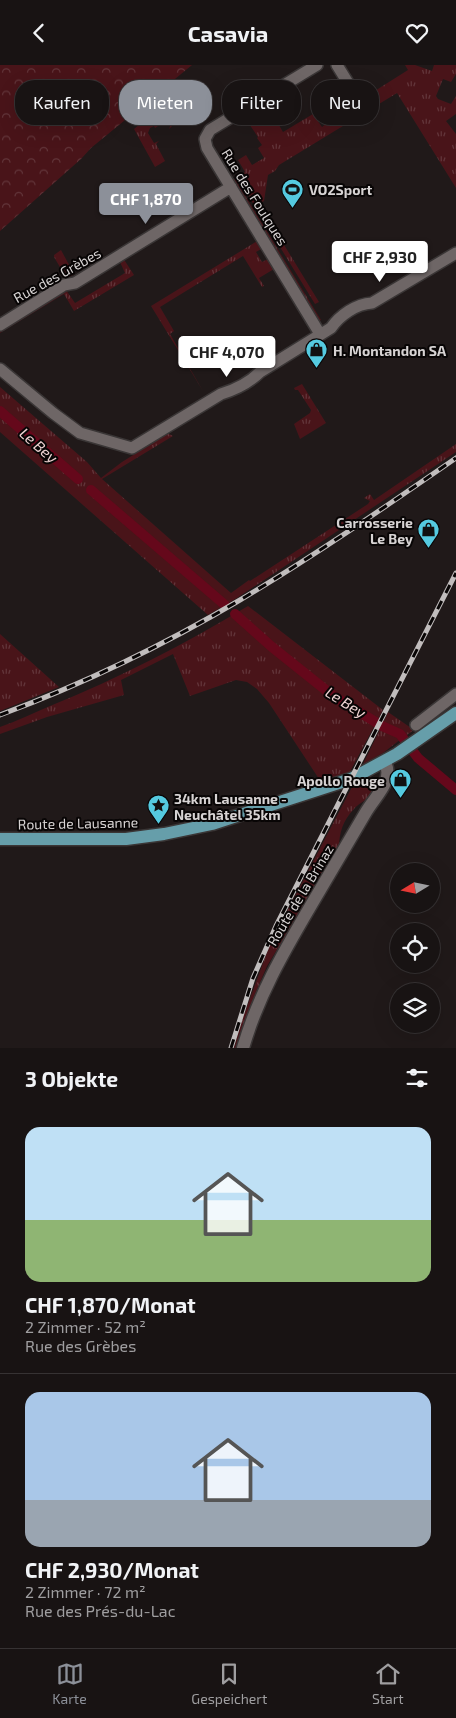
<!DOCTYPE html>
<html lang="de">
<meta charset="utf-8">
<style>
:root{--surface:#181313;--page:#211c1c;--text:#f1f3f6;--muted:#9f9ea0;--line:#363233;--accent:#8c9099}
body{margin:0;font-family:"Exo 2",sans-serif;background:var(--page);color:var(--text);height:100vh;display:flex;flex-direction:column;font-size:19px;white-space:nowrap}
*{box-sizing:border-box;margin:0}
p{font-size:16px;color:var(--muted)}
.icon{flex:none;width:28px;height:28px;fill:none;stroke:currentColor;stroke-width:2;stroke-linecap:round;stroke-linejoin:round}
.map{position:relative;height:983px;overflow:hidden}
.details{display:flex;flex-direction:column;background:var(--surface);flex:1}
.details>*{flex:none}
.guide{position:absolute;left:15px;top:15px;width:426px;height:45px;display:flex;gap:10px}
.needle{width:32px;rotate:260deg}
.controls{position:absolute;left:390px;top:798px;display:grid;gap:10px}
.controls a{display:grid;place-items:center;width:50px;height:50px;border-radius:50%;background:var(--surface);box-shadow:0 5px 20px #0002,0 0 0 1px var(--line);font-size:25px}
.price{position:absolute;translate:-50% -42px;padding:0 11px;border-radius:5px;background:#fff;color:#222;font-size:16px;line-height:32px;filter:drop-shadow(0 1px 2px #0008)}
.price::after{content:'';position:absolute;left:50%;top:30px;width:15px;height:11px;margin-left:-8px;background:inherit;clip-path:polygon(0 0,100% 0,50% 100%)}
.price.selected{background:var(--accent);color:#fff}
ul{padding:0;list-style:none}
li{display:grid;align-content:center;gap:10px;height:265px;padding:0 25px}
li+li{border-top:1px solid var(--line)}
li span{display:grid;place-items:center;height:155px;border-radius:15px;color:#555}
li>.icon{margin-inline-start:auto}
span .icon{width:90px;height:90px;fill:#fffc;stroke-width:1}
li b{font-size:21px}
h2{display:flex;justify-content:space-between;align-items:center;height:60px;padding:0 25px;font-size:21px}
.chip{padding:0 18px;border-radius:20px;background:var(--surface);box-shadow:0 5px 20px #0002,0 0 0 1px var(--line);font-size:18px;line-height:45px}
.chip.selected{background:var(--accent);color:#fff}
header{display:flex;justify-content:space-between;align-items:center;height:65px;padding:0 25px;background:var(--surface);font-size:22px;font-weight:700}
.dock{display:flex;justify-content:space-around;align-items:center;height:70px;border-top:1px solid var(--line);background:var(--surface);font-size:14px;color:var(--muted)}
.dock a{display:grid;justify-items:center;gap:2px}
.dock .selected{color:var(--accent)}
.map>svg:first-child{display:block}
.grass{fill:url(#grass-tufts)}
.forest{fill:url(#forest-crowns)}
.lines{fill:none;stroke-linecap:round;stroke-linejoin:round}
.canal{stroke:#65081b;stroke-width:10}
.minor-casing{stroke:#3a3636;stroke-width:14}
.tertiary-casing{stroke:#3a3636;stroke-width:15}
.primary-casing{stroke:#3a3636;stroke-width:15}
.minor{stroke:#6e6666;stroke-width:11}
.tertiary{stroke:#6e6666;stroke-width:12}
.primary{stroke:#669eaa;stroke-width:12}
.rail-casing{stroke:#c1bdbd;stroke-width:5}
.rail{stroke:#080505;stroke-width:3;stroke-dasharray:9;stroke-linecap:butt}
.labels{text-anchor:middle;dominant-baseline:central;stroke-width:4;stroke-linejoin:round;paint-order:stroke}
.poi-label{font-size:14px;font-weight:bold;fill:#d7d3d3;stroke:#080505;text-anchor:start}
.street-label{font-size:14px;fill:#d7d3d3;stroke:#080505}
.water-label{font-size:15px;font-style:italic;fill:#efd3d3;stroke:#080505}
</style>
<header><svg class="icon" aria-label="back" viewBox="0 0 24 24"><path d="M15 5l-7 7 7 7"/></svg>Casavia<svg class="icon" aria-label="heart" viewBox="0 0 24 24"><path d="M12 20l-8-8c-3-5 5-10 8-4 3-6 11-1 8 4z"/></svg></header>
<div class="map">
<svg width="456" height="983" viewBox="0 0 456 983">
<defs>
<pattern id="grass-tufts" width="24" height="20" patternUnits="userSpaceOnUse" patternTransform="scale(1.25)"><rect width="24" height="20" fill="#491419"/><path d="M3 7l-1-3M5 7V3M7 7l1-3M15 17l-1-3M17 17v-4M19 17l1-3" fill="none" stroke="#62353a"/></pattern>
<pattern id="forest-crowns" width="20" height="18" patternUnits="userSpaceOnUse" patternTransform="scale(1.25)"><rect width="20" height="18" fill="#491419"/><path d="M2 6a3 3 0 1 1 6 0M12 15a3 3 0 1 1 6 0" fill="none" stroke="#62353a"/></pattern>
</defs>
<rect width="100%" height="100%" fill="#201919"/>
<!-- grass -->
<path class="grass" d="M 405,0 L 415,0 L 432,6 L 434,0 L 456,0 L 456,9 L 451,17 L 443,14 L 436,31 L 438,34 L 451,39 L 456,31 L 456,49 L 446,56 L 456,69 L 456,123 L 397,28 L 279,100 L 275,106 L 268,110 L 264,136 L 259,139 L 319,237 L 315,239 L 237,112 L 245,107 L 238,95 L 246,90 L 252,100 L 264,93 L 258,83 L 262,80 L 257,73 L 258,72 L 243,50 L 250,45 L 253,50 L 259,48 L 261,52 L 259,54 L 261,57 L 266,54 L 270,59 L 276,55 L 283,67 L 313,49 L 322,62 L 330,56 L 322,43 L 345,30 L 353,43 L 357,41 L 362,34 L 408,5 Z
M 165,38 L 176,57 L 169,64 L 171,59 L 169,58 L 166,60 L 164,57 L 155,63 L 154,61 L 150,63 L 148,68 L 154,78 L 159,76 L 156,79 L 165,96 L 155,102 L 134,64 Z
M 235,114 L 321,255 L 319,256 L 316,253 L 232,115 Z
M 259,175 L 263,183 L 256,187 L 262,197 L 270,193 L 274,204 L 259,213 L 264,221 L 262,222 L 243,191 L 160,242 L 174,266 L 170,269 L 203,326 L 151,241 Z
M 61,185 L 74,209 L 67,214 L 54,192 L 54,190 Z
M 123,193 L 134,210 L 74,246 L 64,229 L 0,268 L 0,263 L 66,225 L 75,238 L 125,208 L 120,197 Z
M 302,319 L 326,358 L 300,374 L 294,359 L 310,348 L 311,345 L 298,325 L 295,325 L 294,323 Z
M 0,322 L 87,397 L 101,413 L 122,397 L 167,369 L 169,369 L 173,371 L 102,414 L 231,528 L 249,515 L 250,516 L 368,439 L 370,436 L 364,433 L 370,429 L 374,435 L 456,379 L 456,387 L 237,533 L 208,550 L 0,367 Z
M 248,541 L 383,645 L 345,716 L 325,723 L 269,638 L 257,624 L 247,617 L 236,615 L 190,631 L 173,589 L 121,615 L 124,630 L 47,652 L 0,669 L 0,662 C 17,656 33,648 50,641 C 119,613 185,579 248,541 Z
M 0,569 L 59,622 L 0,646 Z
M 388,647 L 414,665 L 404,672 L 395,663 L 383,658 Z
M 381,662 L 397,669 L 401,674 L 383,688 L 363,699 Z
M 371,712 L 376,715 C 378,732 363,734 354,744 C 343,755 339,768 339,783 L 267,901 L 255,929 L 238,983 L 234,983 L 242,955 L 270,879 L 353,720 Z"/>
<!-- forest -->
<path class="forest" d="M 0,0 L 192,0 L 91,83 L 81,94 L 0,166 Z"/>
<g class="lines">
<!-- canal -->
<path class="canal" d="M 0,346 L 78,414
M 91,425 L 225,540
M 235,549 L 272,582 L 332,630 L 382,661 L 400,669 L 418,693 L 456,725"/>
<defs>
<path id="minor" d="M 317,0 L 210,65 L 205,74 L 207,83 L 320,269
M 337,0 L 361,39
M 0,260 L 64,220 L 75,218 L 231,122
M 0,304 L 53,348 L 80,368 L 132,383 L 221,329 C 234,325 250,317 260,307 L 331,263 C 340,250 356,239 372,238 L 456,188
M 416,660 L 456,629"/>
<path id="tertiary" d="M 243,983 C 258,931 283,888 310,842 C 329,810 347,779 366,747 C 376,730 394,716 385,697"/>
<path id="primary" d="M 0,774 L 126,774 L 164,769 L 212,759 L 351,714 L 397,689 L 456,648"/>
</defs>
<!-- minor casing -->
<use href="#minor" class="minor-casing"/>
<!-- tertiary casing -->
<use href="#tertiary" class="tertiary-casing"/>
<!-- primary casing -->
<use href="#primary" class="primary-casing"/>
<!-- minor -->
<use href="#minor" class="minor"/>
<!-- tertiary -->
<use href="#tertiary" class="tertiary"/>
<!-- primary -->
<use href="#primary" class="primary"/>
<defs>
<path id="rail" d="M 0,650 C 83,619 164,580 240,535 C 314,491 385,442 456,393
M 231,983 L 253,913 L 276,861 L 456,508"/>
</defs>
<!-- rail casing -->
<use href="#rail" class="rail-casing"/>
<!-- rail -->
<use href="#rail" class="rail"/>
</g>
<!-- icons -->
<defs>
<symbol id="stadium-pin" viewBox="-11 -11 22 30"><path d="M0 17L-7.5 6A9.5 9.5 0 1 1 7.5 6Z" fill="#55cae0" stroke="#080505"/><path d="M0-5a6.5 5 0 1 0 0 10a6.5 5 0 1 0 0-10ZM-3.5-1.8h7v3.6h-7Z" fill="#111"/></symbol>
<symbol id="shop-pin" viewBox="-11 -11 22 30"><path d="M0 17L-7.5 6A9.5 9.5 0 1 1 7.5 6Z" fill="#55cae0" stroke="#080505"/><path d="M-5-2.5h2.3a2.7 3.5 0 0 1 5.4 0H5L5.5 6h-11ZM-1.5-2.5h3a1.5 2.3 0 0 0-3 0Z" fill="#111"/></symbol>
<symbol id="sight-pin" viewBox="-11 -11 22 30"><path d="M0 17L-7.5 6A9.5 9.5 0 1 1 7.5 6Z" fill="#55cae0" stroke="#080505"/><path d="M0-6L1.8-2.2L6-1.7L2.9 1.2L3.7 5.4L0 3.3L-3.7 5.4L-2.9 1.2L-6-1.7L-1.8-2.2Z" fill="#111"/></symbol>
</defs>
<g fill-rule="evenodd">
<use href="#stadium-pin" x="280" y="112" width="25" height="34"/>
<use href="#shop-pin" x="304" y="272" width="25" height="34"/>
<use href="#shop-pin" x="416" y="452" width="25" height="34"/>
<use href="#shop-pin" x="388" y="702" width="25" height="34"/>
<use href="#sight-pin" x="146" y="728" width="25" height="34"/>
</g>
<g class="labels">
<!-- poi labels -->
<g class="poi-label">
<text x="309" y="124">VO2Sport</text>
<text x="333" y="285">H. Montandon SA</text>
<text x="413" y="457" text-anchor="end">Carrosserie<tspan x="413" dy="16">Le Bey</tspan></text>
<text x="385" y="715" text-anchor="end">Apollo Rouge</text>
<text x="174" y="733">34km Lausanne -<tspan x="174" dy="16">Neuchâtel 35km</tspan></text>
</g>
<!-- street labels -->
<g class="street-label">
<text transform="translate(255 132) rotate(58)">Rue des Foulques</text>
<text transform="translate(57 210) rotate(-29)">Rue des Grèbes</text>
<text transform="translate(78 758) rotate(-1)">Route de Lausanne</text>
<text transform="translate(300 830) rotate(-59)">Route de la Brinaz</text>
</g>
<!-- water labels -->
<g class="water-label">
<text transform="translate(39 380) rotate(41)">Le Bey</text>
<text transform="translate(346 637) rotate(32)">Le Bey</text>
</g>
</g>
</svg>
<div class="controls">
<a><svg class="needle" viewBox="-14 -14 28 28"><path d="M0-13l5 13h-10z" fill="#e53935"/><path d="M0 13l5-13h-10z" fill="#9f9ea0"/></svg></a>
<a><svg class="icon" aria-label="locate" viewBox="0 0 24 24"><circle cx="12" cy="12" r="6"/><path d="M12 2v4M12 18v4M2 12h4M18 12h4"/></svg></a>
<a><svg class="icon" aria-label="layers" viewBox="0 0 24 24"><path d="M12 4l9 5-9 5-9-5zM3 14l9 5 9-5"/></svg></a>
</div>
<b class="price selected" style="left:146px;top:160px">CHF 1,870</b>
<b class="price" style="left:380px;top:218px">CHF 2,930</b>
<b class="price" style="left:227px;top:313px">CHF 4,070</b>
<div class="guide">
<a class="chip">Kaufen</a>
<a class="chip selected">Mieten</a>
<a class="chip">Filter</a>
<a class="chip">Neu</a>
</div>
</div>
<section class="details">
<h2>3 Objekte<svg class="icon" aria-label="filters" viewBox="0 0 24 24"><path d="M4 7h16M4 17h16"/><circle cx="9" cy="7" r="2"/><circle cx="15" cy="17" r="2"/></svg></h2>
<ul>
<li><span style="background:linear-gradient(#bfe0f5 60%,#8fb573 0)"><svg class="icon" aria-label="home" viewBox="0 0 24 24"><path d="M3 11l9-7 9 7M6 9v11h12V9"/></svg></span><div><b>CHF 1,870/Monat</b><p>2 Zimmer · 52 m²</p><p>Rue des Grèbes</p></div></li>
<li><span style="background:linear-gradient(#a9c7e8 70%,#9aa5b1 0)"><svg class="icon" aria-label="home" viewBox="0 0 24 24"><path d="M3 11l9-7 9 7M6 9v11h12V9"/></svg></span><div><b>CHF 2,930/Monat</b><p>2 Zimmer · 72 m²</p><p>Rue des Prés-du-Lac</p></div></li>
</ul>
</section>
<nav class="dock">
<a class="selected"><svg class="icon" aria-label="map" viewBox="0 0 24 24"><path d="M3 6l6-2 6 2 6-2v14l-6 2-6-2-6 2zM9 4v14M15 6v14"/></svg>Karte</a>
<a><svg class="icon" aria-label="saved" viewBox="0 0 24 24"><path d="M7 4h10v16l-5-4-5 4z"/></svg>Gespeichert</a>
<a><svg class="icon" aria-label="home" viewBox="0 0 24 24"><path d="M3 11l9-7 9 7M6 9v11h12V9"/></svg>Start</a>
</nav>
